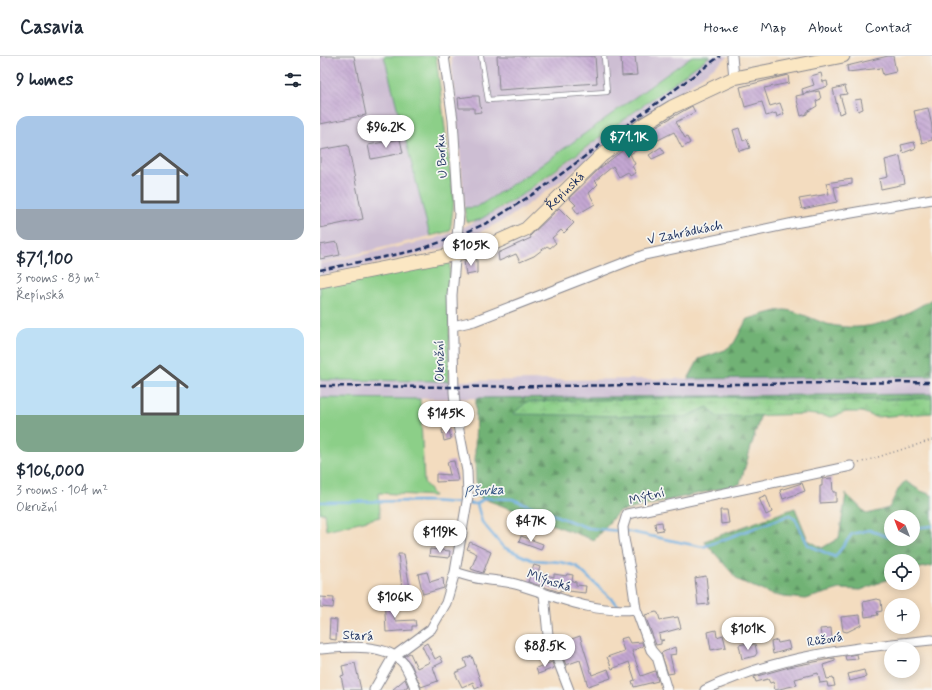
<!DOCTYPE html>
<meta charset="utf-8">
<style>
:root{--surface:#fff;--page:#f6f6f7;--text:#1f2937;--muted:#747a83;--line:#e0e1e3;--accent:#0f766e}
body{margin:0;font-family:Mynerve,sans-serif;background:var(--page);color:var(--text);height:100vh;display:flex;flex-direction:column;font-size:15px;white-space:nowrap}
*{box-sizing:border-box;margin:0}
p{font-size:13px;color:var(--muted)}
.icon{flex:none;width:22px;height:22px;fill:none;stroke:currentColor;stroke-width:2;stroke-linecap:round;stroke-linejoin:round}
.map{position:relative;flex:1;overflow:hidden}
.panel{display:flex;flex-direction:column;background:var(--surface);width:320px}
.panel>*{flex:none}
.needle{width:26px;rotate:318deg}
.controls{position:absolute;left:564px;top:454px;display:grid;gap:8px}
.controls a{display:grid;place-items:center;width:36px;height:36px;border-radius:50%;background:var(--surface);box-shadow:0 2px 10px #0003;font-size:20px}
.price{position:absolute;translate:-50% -34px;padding:0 9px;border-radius:14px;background:#fff;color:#222;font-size:13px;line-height:26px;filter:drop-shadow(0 1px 2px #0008)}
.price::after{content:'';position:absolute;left:50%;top:24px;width:12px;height:9px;margin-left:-6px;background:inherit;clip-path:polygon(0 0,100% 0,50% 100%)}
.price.selected{background:var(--accent);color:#fff}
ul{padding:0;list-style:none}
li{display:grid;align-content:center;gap:8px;height:212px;padding:0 16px}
li span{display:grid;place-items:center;height:124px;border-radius:12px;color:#555}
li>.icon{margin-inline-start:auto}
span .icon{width:72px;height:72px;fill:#fffc;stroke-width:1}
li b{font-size:17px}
h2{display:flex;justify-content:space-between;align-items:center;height:48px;padding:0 16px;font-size:17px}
header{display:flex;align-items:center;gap:24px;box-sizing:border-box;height:56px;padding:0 20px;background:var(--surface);border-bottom:1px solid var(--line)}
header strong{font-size:19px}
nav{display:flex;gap:22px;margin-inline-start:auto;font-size:14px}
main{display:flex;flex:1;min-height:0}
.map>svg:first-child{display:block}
.industrial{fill:#cdbed3}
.green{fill:#8ccf88;stroke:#547f73}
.forest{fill:url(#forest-firs);stroke:#467069;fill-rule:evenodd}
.wetland{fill:url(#wetland-marsh);stroke:#547f73}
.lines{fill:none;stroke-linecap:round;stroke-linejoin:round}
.stream{stroke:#6daee1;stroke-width:2.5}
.building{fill:url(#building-back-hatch)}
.lane-casing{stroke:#87868e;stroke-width:6}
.street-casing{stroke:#87868e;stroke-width:11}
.secondary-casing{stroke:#87868e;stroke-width:15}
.path{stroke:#87868e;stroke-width:1.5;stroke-dasharray:1 3;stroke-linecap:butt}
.lane{stroke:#fff;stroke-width:4.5}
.street{stroke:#fff;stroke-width:9}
.secondary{stroke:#fbe7c3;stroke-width:13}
.rail{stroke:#1b2f5e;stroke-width:2.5;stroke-dasharray:6 3;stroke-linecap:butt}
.labels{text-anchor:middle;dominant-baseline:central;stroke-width:3.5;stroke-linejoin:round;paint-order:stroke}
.street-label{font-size:13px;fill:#1b2f5e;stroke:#f6f6f2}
.water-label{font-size:14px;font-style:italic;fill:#345585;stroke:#f6f6f2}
</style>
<header>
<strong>Casavia</strong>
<nav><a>Home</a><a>Map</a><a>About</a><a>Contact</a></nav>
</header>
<main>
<section class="panel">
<h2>9 homes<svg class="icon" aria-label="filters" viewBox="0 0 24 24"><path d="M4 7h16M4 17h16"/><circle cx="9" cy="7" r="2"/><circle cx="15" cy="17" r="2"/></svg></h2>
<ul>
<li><span style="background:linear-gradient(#a9c7e8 75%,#9aa5b1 0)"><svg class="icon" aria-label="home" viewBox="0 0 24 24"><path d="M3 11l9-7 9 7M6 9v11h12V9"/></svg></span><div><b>$71,100</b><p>3 rooms · 83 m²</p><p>Řepínská</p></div></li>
<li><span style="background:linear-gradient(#bfe0f5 70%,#7fa58c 0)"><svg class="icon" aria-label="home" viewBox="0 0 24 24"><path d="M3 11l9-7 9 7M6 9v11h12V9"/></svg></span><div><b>$106,000</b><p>3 rooms · 104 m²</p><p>Okružní</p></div></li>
</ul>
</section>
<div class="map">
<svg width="612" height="634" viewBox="0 0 612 634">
<defs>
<pattern id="forest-firs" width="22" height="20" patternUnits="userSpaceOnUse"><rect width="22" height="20" fill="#71b274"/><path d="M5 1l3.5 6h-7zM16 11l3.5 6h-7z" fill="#5c9162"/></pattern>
<pattern id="wetland-marsh" width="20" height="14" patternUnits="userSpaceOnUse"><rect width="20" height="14" fill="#8ccf88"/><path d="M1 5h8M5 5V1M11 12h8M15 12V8" fill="none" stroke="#78b278"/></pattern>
<pattern id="building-back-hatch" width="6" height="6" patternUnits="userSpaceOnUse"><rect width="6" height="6" fill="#c4a7d2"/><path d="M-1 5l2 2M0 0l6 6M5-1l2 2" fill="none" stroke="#9e88ae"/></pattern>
</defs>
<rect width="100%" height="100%" fill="#f6f6f2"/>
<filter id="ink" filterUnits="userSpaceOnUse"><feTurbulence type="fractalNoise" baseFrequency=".025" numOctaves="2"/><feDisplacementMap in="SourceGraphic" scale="8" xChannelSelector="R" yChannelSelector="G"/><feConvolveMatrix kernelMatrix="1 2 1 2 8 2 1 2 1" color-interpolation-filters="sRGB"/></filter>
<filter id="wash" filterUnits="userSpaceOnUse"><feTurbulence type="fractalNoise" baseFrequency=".012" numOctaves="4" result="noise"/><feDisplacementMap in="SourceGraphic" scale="16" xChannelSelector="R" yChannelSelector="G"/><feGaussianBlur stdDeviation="0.9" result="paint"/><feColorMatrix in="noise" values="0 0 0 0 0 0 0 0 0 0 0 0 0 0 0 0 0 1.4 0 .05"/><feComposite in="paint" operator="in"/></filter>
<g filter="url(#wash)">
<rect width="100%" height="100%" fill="#f3dcbf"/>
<!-- industrial -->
<path class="industrial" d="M 0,0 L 64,0 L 110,180 L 0,207 Z
M 131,0 L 372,0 L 213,115 L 157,151 L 144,152 L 144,140 Z
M 390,0 L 409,0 L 224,137 L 188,162 L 140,186 L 118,194 L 0,220 L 0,208 L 114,183 L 136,175 L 182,152 L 218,128 Z
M 612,320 L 612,338 L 77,343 L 0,342 L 0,324 L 129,325 Z"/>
<!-- green -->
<path class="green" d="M 64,0 L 116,0 L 134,145 L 130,175 L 110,180 Z
M 372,0 L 390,0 L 200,140 L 159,164 L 147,166 L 144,152 L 157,151 L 213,115 Z
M 130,203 L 129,325 L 0,324 L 0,230 Z
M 0,342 L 100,343 L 104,426 L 114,440 L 59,437 L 60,461 L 6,474 L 4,457 L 0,457 Z"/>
<!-- forest -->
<path class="forest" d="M 612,243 L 612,320 L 368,323 L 379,303 L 405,294 L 414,287 L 427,263 C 437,261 458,253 466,254 C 480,256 494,264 507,268 C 547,278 579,263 612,243 Z
M 612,338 L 612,353 L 574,353 L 441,358 L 420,428 L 298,456 L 274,484 L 156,440 L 155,402 L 156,342 Z
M 585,425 L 601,435 L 612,439 L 612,510 L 593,513 L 593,505 L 571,505 L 571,522 L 541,534 L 520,533 L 485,543 L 464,541 L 450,538 L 418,524 L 384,485 L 475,452 L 488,484 L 502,492 L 519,482 L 526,438 L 547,458 L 569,452 L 579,432 ZM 571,461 L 593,461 L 593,483 L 571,483 Z"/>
<!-- wetland -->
<path class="wetland" d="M 400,341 L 519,345 L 612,342 L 612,357 L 555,361 L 542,356 L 526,356 L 512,361 L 487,358 L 397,361 L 388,351 L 365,361 L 193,358 L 207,346 Z"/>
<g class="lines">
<!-- stream -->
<path class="stream" d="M 0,446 L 106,445 L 157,448 L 165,442 L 192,443 L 268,472 L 300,475
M 157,448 L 162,466 L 183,491 L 212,504 L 240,506 L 256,510 L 300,551
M 593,472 L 612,470
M 306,475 L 383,491 L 470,459 L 476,464 L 488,489 L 515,501 L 532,478 L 549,474 L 571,482"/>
</g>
<g id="blocks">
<!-- building -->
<path class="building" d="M 0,0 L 34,0 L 46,59 L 0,68 Z
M 177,0 L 275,0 L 277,27 L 179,34 Z
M 301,0 L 315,0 L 317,19 L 302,20 Z
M 568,0 L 573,0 L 576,16 L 563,19 L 561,12 L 528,16 L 527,10 Z
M 501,17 L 503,26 L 507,25 L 508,30 L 483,38 L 482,33 L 494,29 L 491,20 Z
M 468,19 L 469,27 L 444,32 L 450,50 L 460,47 L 464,58 L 457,61 L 456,57 L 446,60 L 442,46 L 425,51 L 420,31 Z
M 525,30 L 527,38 L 520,39 L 525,56 L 519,58 L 513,33 Z
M 499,35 L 501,43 L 496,45 L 497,50 L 487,56 L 487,58 L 481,60 L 476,40 Z
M 153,40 L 159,40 L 161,56 L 154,57 L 154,52 L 139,52 L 138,42 Z
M 541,43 L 543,53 L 538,55 L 535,44 Z
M 372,50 L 375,56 L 356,66 L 365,82 L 367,81 L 370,87 L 362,92 L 354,76 L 338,84 L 336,81 L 325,87 L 326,89 L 310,98 L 315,108 L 312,110 L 316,117 L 310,120 L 308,116 L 299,121 L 293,110 L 275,125 L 278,128 L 269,137 L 275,148 L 258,158 L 253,151 L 256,149 L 249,142 L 280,112 L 328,75 Z
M 608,52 L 612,70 L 612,84 L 602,87 L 594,55 Z
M 419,72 L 423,85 L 427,83 L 430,92 L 419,95 L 413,74 Z
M 80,83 L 83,97 L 51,103 L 48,89 Z
M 594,86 L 596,92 L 583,97 L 581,89 Z
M 28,89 L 43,163 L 0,172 L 0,94 Z
M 341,91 L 345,97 L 332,103 L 329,99 Z
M 580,100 L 585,128 L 561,133 L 559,123 L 568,121 L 565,104 Z
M 532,123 L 532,128 L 514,131 L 517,146 L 482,153 L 479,143 L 509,138 L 506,127 Z
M 239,152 L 254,167 L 244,177 L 241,174 L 232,182 L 236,187 L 230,192 L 227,190 L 214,200 L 200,206 L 196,198 L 179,205 L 178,197 L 211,182 L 210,180 Z
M 17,186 L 20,199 L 0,203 L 0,189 Z
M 157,203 L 157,217 L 146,219 L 144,205 Z
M 129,373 L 131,383 L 124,385 L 122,374 Z
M 134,405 L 138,425 L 116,426 L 116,418 L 130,419 L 127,406 Z
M 512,422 L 513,436 L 516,436 L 516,446 L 500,447 L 500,430 L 502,430 L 502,423 Z
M 482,427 L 485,435 L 463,443 L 460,434 Z
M 446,439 L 452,456 L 446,459 L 439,442 Z
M 400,454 L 407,454 L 409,467 L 401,468 Z
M 342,466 L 343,474 L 336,475 L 335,467 Z
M 201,480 L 223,488 L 221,494 L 199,486 Z
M 150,486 L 171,496 L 163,517 L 151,513 L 157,498 L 147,493 Z
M 110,493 L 130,495 L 129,502 L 109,500 Z
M 78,498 L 84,498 L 90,532 L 82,533 Z
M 214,509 L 220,511 L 218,517 L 234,521 L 234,518 L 246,520 L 247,518 L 253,519 L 252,525 L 256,526 L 256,529 L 266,530 L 265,537 L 240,534 L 240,536 L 208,526 Z
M 107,516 L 110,526 L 123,522 L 124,532 L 103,538 L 98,518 Z
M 386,520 L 389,548 L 378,549 L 375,522 Z
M 64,540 L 71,540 L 75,565 L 95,564 L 96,570 L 92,570 L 92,574 L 66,576 Z
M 0,541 L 14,542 L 13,552 L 0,551 Z
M 556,543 L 561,544 L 562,555 L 557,556 L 558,559 L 545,561 L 543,546 Z
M 336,556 L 338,557 L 340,564 L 358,561 L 361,572 L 339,578 L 340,584 L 344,584 L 341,585 L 341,588 L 336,589 L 325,559 Z
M 540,559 L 541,569 L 527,576 L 523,575 L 521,561 Z
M 10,563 L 17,564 L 16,584 L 9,583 Z
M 511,572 L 512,585 L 502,586 L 500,573 Z
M 396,574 L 397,581 L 403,579 L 406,591 L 391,594 L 388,576 Z
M 260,580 L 272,619 L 288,613 L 291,622 L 268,630 L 260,604 L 246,609 L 241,597 L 252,593 L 249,584 Z
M 307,581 L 310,587 L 322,586 L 323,590 L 312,595 L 321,620 L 335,615 L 338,625 L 314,631 L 312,625 L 315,624 L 309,606 L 292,613 L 287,601 L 304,595 L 300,583 Z
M 457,584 L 458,587 L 468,585 L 470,593 L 453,598 L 451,586 Z
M 107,587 L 115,603 L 120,600 L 123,606 L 113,611 L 118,625 L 101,631 L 91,608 L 84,600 L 90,597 L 97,612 L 110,606 L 102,590 Z
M 428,587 L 428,589 L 435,588 L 437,597 L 435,600 L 422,603 L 419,589 Z
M 355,591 L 356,598 L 350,599 L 354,617 L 348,618 L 341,597 Z
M 537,598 L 538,603 L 526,604 L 525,600 Z
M 152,600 L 162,630 L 155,633 L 153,626 L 142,631 L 135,617 L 147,611 L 144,603 Z
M 515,602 L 515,605 L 503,609 L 507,623 L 513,622 L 515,630 L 508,631 L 507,626 L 500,627 L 498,617 L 475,623 L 477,629 L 455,634 L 453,626 L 450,627 L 448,623 L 436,626 L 434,621 L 469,611 Z
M 232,606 L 234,612 L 218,618 L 216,612 Z
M 35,607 L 41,634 L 24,634 L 21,620 L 24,619 L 22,610 Z
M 544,614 L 546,621 L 530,625 L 528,618 Z
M 85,623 L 88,630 L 83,634 L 72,634 Z"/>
</g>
</g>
<g filter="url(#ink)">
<use href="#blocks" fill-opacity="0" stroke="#87868e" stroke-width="1"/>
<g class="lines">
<defs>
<path id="lane" d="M 161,0 L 168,44 L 287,36 L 284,0"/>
<path id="street" d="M 412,0 L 414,22
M 133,270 L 154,265 L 324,199 L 474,167 L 612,143
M 135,516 C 144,519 153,522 162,523 C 174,525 187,525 199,529 C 238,541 273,558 316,553
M 224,538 L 228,579 L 249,634
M 0,593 C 24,591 67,586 84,608 C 89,616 93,626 96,634
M 54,634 L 73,601 L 111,573 L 126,547 L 135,516 L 148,440 L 147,415 L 136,359 L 134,336 L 132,239 L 139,158 L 133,64 L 124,0
M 347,634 L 337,601 L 331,594 L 316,553 L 311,518 L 304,483 L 303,471 L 307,458 L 531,410
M 385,634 C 459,599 531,592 612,584"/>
<g id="secondary">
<path id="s1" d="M 0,225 L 161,193 L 206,173 L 281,100 L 324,68 L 352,51 L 414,22 L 523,0"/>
</g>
</defs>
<!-- lane casing -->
<use href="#lane" class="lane-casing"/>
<!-- street casing -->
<use href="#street" class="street-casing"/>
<!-- secondary casing -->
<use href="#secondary" class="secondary-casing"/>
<!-- path -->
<path class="path" d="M 539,407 L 612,384"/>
<!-- lane -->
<use href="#lane" class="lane"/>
<!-- street -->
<use href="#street" class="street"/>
<!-- secondary -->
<use href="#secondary" class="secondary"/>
<!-- rail -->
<path class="rail" d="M 0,214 L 98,194 L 138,180 L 169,166 L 221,133 L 400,0
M 0,330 L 134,331 L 612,326"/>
</g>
</g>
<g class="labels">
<!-- street labels -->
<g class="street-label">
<text transform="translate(122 100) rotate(-94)">U Borku</text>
<text stroke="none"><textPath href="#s1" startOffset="268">Řepínská</textPath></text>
<text transform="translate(365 177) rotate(-12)">V Zahrádkách</text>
<text transform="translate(120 305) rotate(-91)">Okružní</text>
<text transform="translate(327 441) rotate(-14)">Mýtní</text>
<text transform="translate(229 525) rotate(18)">Mlýnská</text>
<text transform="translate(38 580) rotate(3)">Stará</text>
<text transform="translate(505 584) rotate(-10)">Růžová</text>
</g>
<!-- water labels -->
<g class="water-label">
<text transform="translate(164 435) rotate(-4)">Pšovka</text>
</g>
</g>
</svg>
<div class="controls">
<a><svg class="needle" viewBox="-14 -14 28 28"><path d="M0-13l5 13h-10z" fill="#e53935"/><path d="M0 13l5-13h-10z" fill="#747a83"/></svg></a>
<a><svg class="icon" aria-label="locate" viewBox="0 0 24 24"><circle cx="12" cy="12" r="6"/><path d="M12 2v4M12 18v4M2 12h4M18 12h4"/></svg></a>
<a>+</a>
<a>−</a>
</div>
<b class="price" style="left:66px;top:93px">$96.2K</b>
<b class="price selected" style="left:309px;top:103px">$71.1K</b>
<b class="price" style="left:151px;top:211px">$105K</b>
<b class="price" style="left:126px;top:379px">$145K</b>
<b class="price" style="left:211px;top:487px">$47K</b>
<b class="price" style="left:120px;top:498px">$119K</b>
<b class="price" style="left:75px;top:563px">$106K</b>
<b class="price" style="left:428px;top:595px">$101K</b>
<b class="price" style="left:225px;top:612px">$88.5K</b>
</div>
</main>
